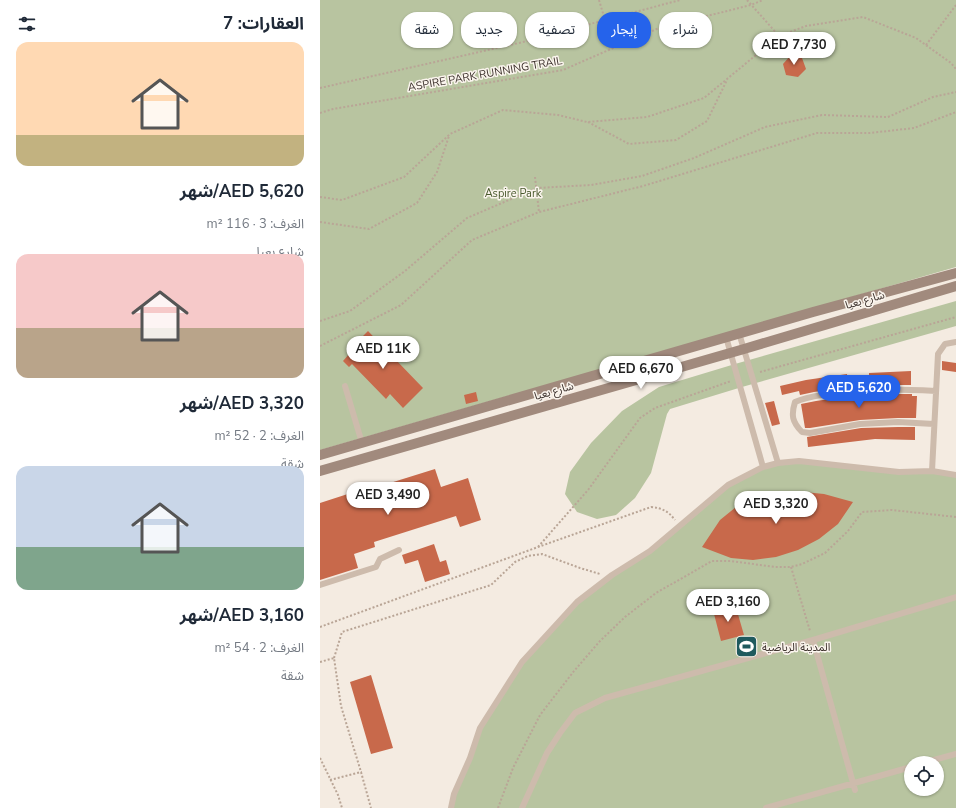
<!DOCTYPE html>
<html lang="ar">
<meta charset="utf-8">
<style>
:root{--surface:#fff;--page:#f2f2f3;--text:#1f2937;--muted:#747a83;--accent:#2563eb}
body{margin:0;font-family:"Nunito Sans","Noto Sans Arabic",sans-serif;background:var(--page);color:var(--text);direction:rtl;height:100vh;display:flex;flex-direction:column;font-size:15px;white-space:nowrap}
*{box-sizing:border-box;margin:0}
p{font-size:13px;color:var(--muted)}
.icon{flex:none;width:22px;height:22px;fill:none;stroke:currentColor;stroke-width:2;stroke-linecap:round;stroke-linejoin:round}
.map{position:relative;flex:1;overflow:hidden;direction:ltr}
.panel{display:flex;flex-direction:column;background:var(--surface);width:320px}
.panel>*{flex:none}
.top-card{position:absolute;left:12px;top:12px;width:380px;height:36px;direction:rtl;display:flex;gap:8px}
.controls{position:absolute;left:584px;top:756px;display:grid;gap:8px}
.controls a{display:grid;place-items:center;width:40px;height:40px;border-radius:50%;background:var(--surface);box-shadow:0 1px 3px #0004;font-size:20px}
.price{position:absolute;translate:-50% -34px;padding:0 9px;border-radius:14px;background:#fff;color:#222;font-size:13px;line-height:26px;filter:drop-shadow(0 1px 2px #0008)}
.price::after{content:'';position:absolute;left:50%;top:24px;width:12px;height:9px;margin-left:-6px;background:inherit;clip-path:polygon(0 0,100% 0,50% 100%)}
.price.active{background:var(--accent);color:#fff}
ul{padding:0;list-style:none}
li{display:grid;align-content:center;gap:8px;height:212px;padding:0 16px}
li span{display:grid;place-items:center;height:124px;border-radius:12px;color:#555}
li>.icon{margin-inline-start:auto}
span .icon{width:72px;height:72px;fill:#fffc;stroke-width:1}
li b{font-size:17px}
h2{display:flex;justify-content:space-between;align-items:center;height:48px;padding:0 16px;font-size:17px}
.chip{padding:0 14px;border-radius:16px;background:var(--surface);box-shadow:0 1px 3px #0004;font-size:14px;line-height:36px}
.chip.active{background:var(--accent);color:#fff}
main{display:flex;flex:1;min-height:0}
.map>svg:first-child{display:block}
.green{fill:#b8c4a0;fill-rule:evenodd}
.building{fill:#c8694b}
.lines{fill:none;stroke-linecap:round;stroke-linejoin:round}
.path{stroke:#b9a596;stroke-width:2;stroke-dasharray:2 2;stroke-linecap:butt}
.lane{stroke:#cdbbac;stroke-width:6}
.secondary{stroke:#a18a7d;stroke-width:10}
.labels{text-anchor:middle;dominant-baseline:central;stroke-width:3;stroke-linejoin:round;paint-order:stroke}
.street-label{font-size:11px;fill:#3b302b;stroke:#fbf5ee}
.park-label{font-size:11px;fill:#4a5a2e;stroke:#fbf5ee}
.poi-label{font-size:11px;fill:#3b302b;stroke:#fbf5ee;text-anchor:start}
</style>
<main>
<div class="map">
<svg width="636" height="808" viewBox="0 0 636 808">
<rect width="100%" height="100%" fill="#f4ebe1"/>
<!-- green -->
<path class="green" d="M 0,0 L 636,0 L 636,267 L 0,450 Z
M 636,301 L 636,326 L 422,387 L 350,409 L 347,414 L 331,473 L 315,498 L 296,515 L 277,519 L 257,512 L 245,494 L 250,472 L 271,443 L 302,411 L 339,387 L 415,364 Z
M 479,461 L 636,475 L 636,808 L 131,808 L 160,728 L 202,662 L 257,602 L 330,551 L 408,485 L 443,467 ZM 591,763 L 617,763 L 617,789 L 591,789 Z"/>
<!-- building -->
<path class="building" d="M 471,55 L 482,58 L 486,69 L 478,77 L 466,75 L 463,64 Z
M 48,331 L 103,388 L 83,408 L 70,394 L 66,399 L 32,364 L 29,367 L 23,361 L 30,353 L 28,351 Z
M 622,361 L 636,363 L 636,372 L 622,370 Z
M 591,371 L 591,385 L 549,385 L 549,373 Z
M 527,374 L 528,387 L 494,392 L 480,395 L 479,391 L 462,395 L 460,386 L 486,380 Z
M 156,392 L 158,401 L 146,404 L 144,395 Z
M 550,394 L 592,394 L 592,396 L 597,396 L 596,418 L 578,418 L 540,420 L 490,428 L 485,428 L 481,404 L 496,401 L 530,396 L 530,398 L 550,398 Z
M 454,401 L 460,424 L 452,426 L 445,403 Z
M 578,427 L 595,427 L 595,440 L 555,439 L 488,447 L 487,437 L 541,428 Z
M 115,469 L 121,487 L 148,478 L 161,520 L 140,527 L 136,516 L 54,542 L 55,547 L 34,554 L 38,568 L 0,580 L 0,503 L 37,491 L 38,493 Z
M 484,492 L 504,494 L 533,502 L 518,524 L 499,539 L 478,550 L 456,557 L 433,560 L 411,558 L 382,547 L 400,520 L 416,507 L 437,498 L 460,493 Z
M 114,544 L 120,562 L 126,560 L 130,574 L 105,582 L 98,560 L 85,564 L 82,555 Z
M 415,604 L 424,635 L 401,641 L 393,610 Z
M 51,675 L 73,748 L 51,754 L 30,682 Z"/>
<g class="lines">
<!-- path -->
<path class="path" d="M 279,0 L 285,20
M 427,0 L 459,36
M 606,45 L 636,5
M 0,88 L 199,43 L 360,0
M 0,113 L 13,109 L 243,70 L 339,28 L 431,5 L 443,0
M 268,122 L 309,144 L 356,140 L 387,121 L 407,80
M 215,177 L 219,212
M 0,197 L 22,200 L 84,177 L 130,134 L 183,110 L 238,115 L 267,122 L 327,117 L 384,98 L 459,36 L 486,26 L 543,17 L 596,38 L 631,63 L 636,69
M 0,222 L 49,229 L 97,203 L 117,172 L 129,136
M 0,321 L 30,311 L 85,271 L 147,218 L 217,188 L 271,185 L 322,176 L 374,158 L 445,127 L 502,115 L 568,117 L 613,97 L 636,92
M 0,346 L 81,305 L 152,240 L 219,212 L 323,186 L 497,133 L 550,133 L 594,128 L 636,112
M 440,372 L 636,317
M 218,547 L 268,490 L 320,418 L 335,408 L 411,381
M 471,567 L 490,631
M 0,627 L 218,547 L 331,507 C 342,508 348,511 355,520
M 14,658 L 22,632 L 171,585 L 195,562 L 208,556 L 222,554 L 260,568 L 280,574
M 0,662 L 14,658 L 21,706 L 41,772
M 0,758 L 18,795 L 22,808
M 10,780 L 41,772 L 51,808
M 178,808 L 193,768 L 220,715 L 254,671 L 280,641 L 305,617 L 336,593 L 392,561 L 411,561 L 455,567 L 471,567 L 482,564 L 505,553 L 528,531 L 542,512 L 572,510 L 636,517"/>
<!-- lane -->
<path class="lane" d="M 419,333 L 458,463
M 406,337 L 443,467
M 25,386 L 42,443
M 614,424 L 578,422 L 540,424 L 490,433 L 482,432 C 472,422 471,415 475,402 C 486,397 496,396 508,394 C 544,388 580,389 616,391
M 612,471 L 618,354 L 625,344 L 636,342
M 0,585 L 56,567 L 60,559 L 79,550
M 493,640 L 535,790
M 603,763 L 636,754
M 131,808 L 134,794 L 150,758 L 160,728 L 202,662 L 257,602 L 292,575 L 330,551 L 408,485 L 443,467 L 458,463 L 479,461 L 579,472 L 612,471 L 636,475
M 202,808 L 227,753 L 240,733 L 255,713 L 285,698 L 493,640 L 636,597
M 446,808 L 591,767"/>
<!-- secondary -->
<path class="secondary" d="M 0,455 L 493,312 L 636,273
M 0,471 L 424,349 L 636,286"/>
</g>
<!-- icons -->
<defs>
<symbol id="stadium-square" viewBox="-11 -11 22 22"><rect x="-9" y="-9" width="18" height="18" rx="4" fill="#1f5a5e" stroke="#fbf5ee"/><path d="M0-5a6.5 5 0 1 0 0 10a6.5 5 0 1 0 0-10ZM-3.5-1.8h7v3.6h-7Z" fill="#fff"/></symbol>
</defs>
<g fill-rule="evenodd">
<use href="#stadium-square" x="414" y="634" width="25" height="25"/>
</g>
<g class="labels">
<!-- street labels -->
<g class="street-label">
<text transform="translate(165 74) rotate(-10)">ASPIRE PARK RUNNING TRAIL</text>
<text transform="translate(545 300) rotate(-16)">شارع بعيا</text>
<text transform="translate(234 391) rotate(-16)">شارع بعيا</text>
</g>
<!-- park labels -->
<g class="park-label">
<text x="193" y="193">Aspire Park</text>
</g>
<!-- poi labels -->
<g class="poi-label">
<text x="442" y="647">المدينة الرياضية</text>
</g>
</g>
</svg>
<div class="controls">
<a><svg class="icon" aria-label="locate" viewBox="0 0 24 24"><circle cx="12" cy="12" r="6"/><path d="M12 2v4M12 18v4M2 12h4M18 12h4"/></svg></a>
</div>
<b class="price" style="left:474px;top:66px">AED 7,730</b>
<b class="price" style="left:63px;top:370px">AED 11K</b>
<b class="price" style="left:321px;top:390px">AED 6,670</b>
<b class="price active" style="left:539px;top:409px">AED 5,620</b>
<b class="price" style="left:68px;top:516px">AED 3,490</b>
<b class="price" style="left:456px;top:525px">AED 3,320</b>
<b class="price" style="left:408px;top:623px">AED 3,160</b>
<div class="top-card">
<a class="chip">شراء</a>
<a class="chip active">إيجار</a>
<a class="chip">تصفية</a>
<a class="chip">جديد</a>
<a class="chip">شقة</a>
</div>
</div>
<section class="panel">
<h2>العقارات: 7<svg class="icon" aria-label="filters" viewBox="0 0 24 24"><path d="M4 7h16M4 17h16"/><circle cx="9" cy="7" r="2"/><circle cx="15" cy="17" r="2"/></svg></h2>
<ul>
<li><span style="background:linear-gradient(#ffd9b3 75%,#c2b280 0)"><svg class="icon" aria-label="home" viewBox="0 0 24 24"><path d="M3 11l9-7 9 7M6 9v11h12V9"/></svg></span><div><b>AED 5,620/شهر</b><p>الغرف: 3 · 116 m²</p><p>شارع بعيا</p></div></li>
<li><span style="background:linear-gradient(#f6c9c9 60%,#b9a48a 0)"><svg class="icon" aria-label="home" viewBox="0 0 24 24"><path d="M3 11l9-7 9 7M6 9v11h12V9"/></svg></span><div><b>AED 3,320/شهر</b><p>الغرف: 2 · 52 m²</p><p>شقة</p></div></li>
<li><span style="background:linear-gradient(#c9d6e8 65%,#7fa58c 0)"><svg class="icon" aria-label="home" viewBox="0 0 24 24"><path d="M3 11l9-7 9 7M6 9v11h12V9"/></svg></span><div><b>AED 3,160/شهر</b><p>الغرف: 2 · 54 m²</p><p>شقة</p></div></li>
</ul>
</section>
</main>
